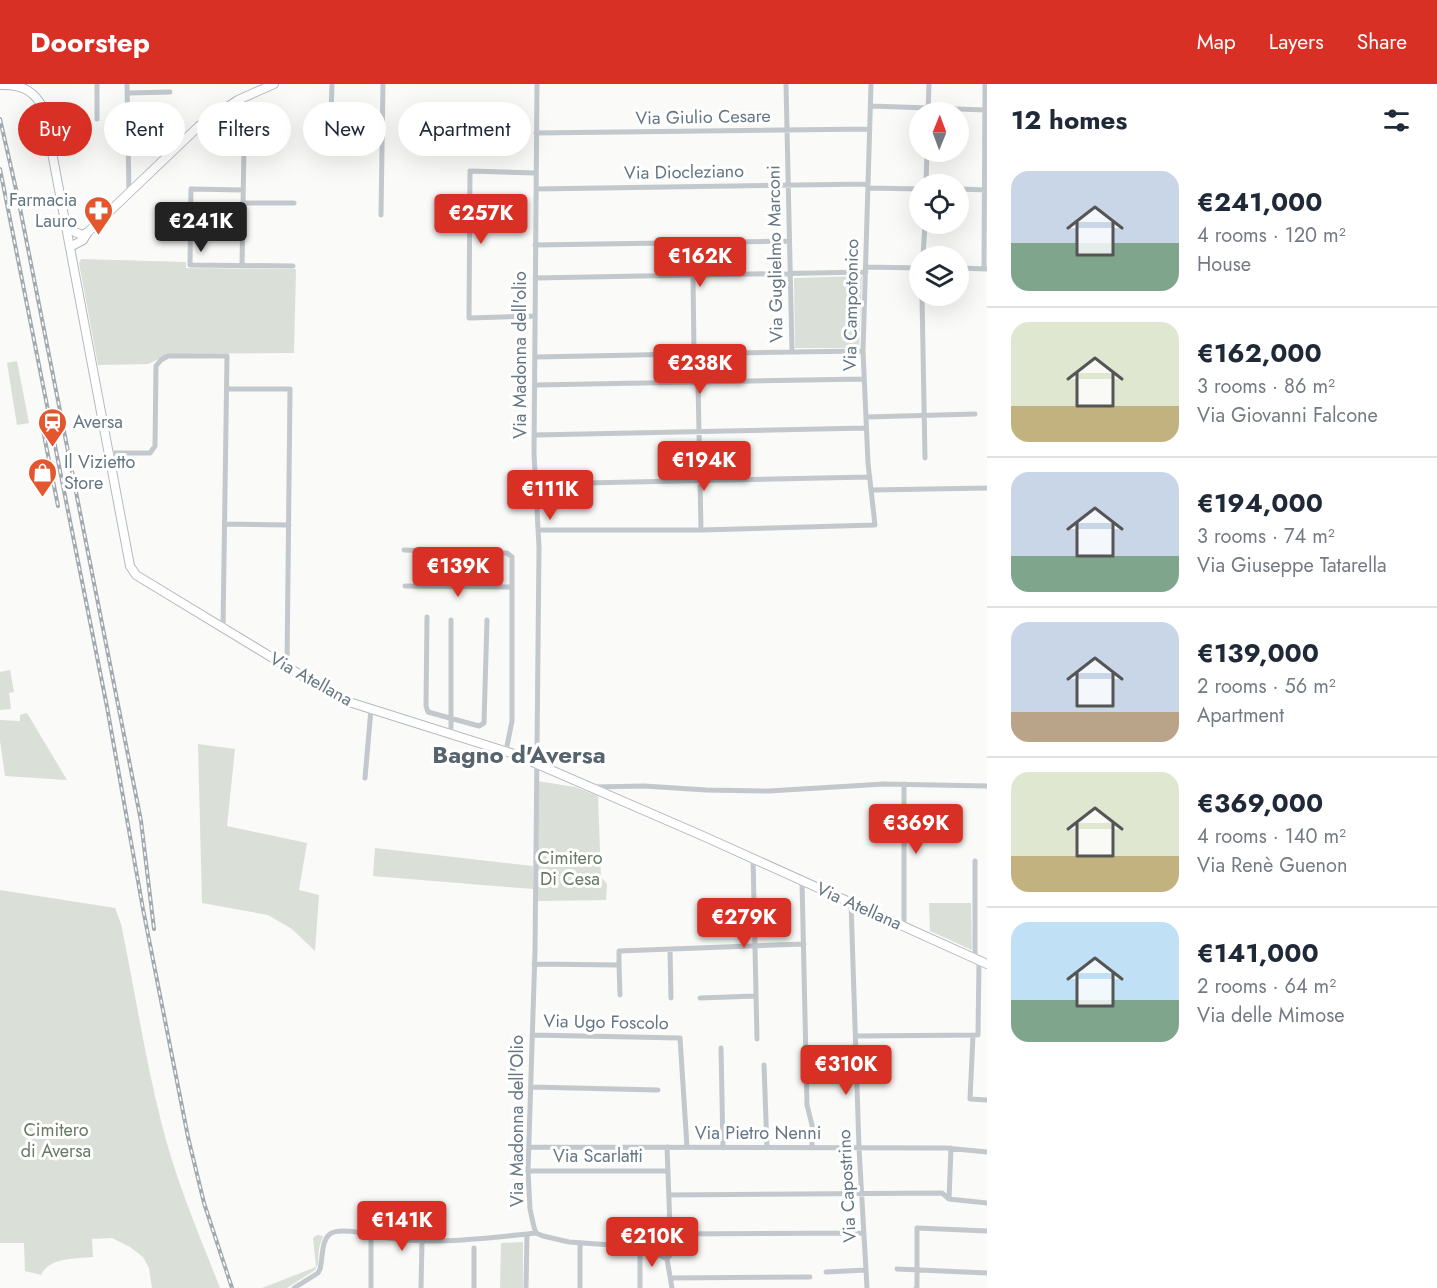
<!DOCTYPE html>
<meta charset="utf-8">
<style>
:root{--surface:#fff;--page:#f2f2f3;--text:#1f2937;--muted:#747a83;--line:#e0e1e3;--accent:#d93025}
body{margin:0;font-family:Jost,sans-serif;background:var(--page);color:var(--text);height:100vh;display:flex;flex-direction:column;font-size:22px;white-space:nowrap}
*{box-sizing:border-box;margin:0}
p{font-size:20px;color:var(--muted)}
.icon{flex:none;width:33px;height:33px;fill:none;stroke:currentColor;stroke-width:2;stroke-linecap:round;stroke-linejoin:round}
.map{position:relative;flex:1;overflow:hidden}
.drawer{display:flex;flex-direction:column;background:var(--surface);width:450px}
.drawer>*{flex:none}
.banner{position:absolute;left:18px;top:18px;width:570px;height:54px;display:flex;gap:12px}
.needle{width:39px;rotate:1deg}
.controls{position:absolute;left:909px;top:18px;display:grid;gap:12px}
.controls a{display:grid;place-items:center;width:60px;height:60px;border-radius:50%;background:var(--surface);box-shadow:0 6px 24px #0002;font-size:30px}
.price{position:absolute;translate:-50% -51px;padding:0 14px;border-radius:6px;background:var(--accent);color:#fff;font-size:20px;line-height:39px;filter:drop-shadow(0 2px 3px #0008)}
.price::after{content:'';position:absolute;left:50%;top:36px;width:18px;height:14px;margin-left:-9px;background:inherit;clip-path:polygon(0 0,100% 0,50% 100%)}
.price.selected{background:#222;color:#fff}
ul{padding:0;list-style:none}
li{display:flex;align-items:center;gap:18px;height:150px;padding:0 24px}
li+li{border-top:2px solid var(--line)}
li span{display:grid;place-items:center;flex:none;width:168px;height:120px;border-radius:18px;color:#555}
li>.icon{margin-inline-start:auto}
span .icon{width:72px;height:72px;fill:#fffc;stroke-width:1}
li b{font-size:26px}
h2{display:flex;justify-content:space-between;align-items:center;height:72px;padding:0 24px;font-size:26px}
.tag{padding:0 21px;border-radius:27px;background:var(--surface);box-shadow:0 6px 24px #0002;font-size:21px;line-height:54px}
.tag.selected{background:var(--accent);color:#fff}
header{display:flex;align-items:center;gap:36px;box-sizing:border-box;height:84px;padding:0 30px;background:var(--accent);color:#fff}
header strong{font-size:28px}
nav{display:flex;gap:33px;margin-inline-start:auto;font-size:21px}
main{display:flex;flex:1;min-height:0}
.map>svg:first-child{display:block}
.green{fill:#dadfd7}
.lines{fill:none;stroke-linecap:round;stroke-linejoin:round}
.secondary-casing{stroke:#b3babf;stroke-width:10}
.street{stroke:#c3c8cc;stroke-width:5}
.secondary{stroke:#fff;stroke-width:8}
.rail-casing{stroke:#a2aab0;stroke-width:4}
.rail{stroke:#fff;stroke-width:1.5;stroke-dasharray:4.5;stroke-linecap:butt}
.labels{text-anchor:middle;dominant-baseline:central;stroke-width:6;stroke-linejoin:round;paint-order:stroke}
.street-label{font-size:18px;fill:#657683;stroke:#fff}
.poi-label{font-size:18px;fill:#657683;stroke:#fff;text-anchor:start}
.park-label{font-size:18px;fill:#687a64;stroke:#fff}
.district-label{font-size:24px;font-weight:bold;fill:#57646e;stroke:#fff}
</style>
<header>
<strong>Doorstep</strong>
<nav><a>Map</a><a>Layers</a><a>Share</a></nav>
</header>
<main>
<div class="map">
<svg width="987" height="1204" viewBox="0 0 987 1204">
<rect width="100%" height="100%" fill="#fafaf8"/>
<!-- green -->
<path class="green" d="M 81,175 L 186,178 L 186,184 L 296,185 L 294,269 L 170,270 L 148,280 L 98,281 L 79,179 Z
M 862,192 L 859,264 L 795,264 L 794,194 Z
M 17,277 L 29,339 L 17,341 L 7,279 Z
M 10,586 L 14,608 L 9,609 L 11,625 L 0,626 L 0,588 Z
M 27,629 L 67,696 L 5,692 L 0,657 L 0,636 L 20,637 L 20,631 Z
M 198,660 L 235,665 L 227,742 L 307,759 L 299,806 L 319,811 L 315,867 L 292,845 L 268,831 L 202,819 Z
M 537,697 L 575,703 L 598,712 L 601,793 L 607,800 L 606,816 L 538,817 Z
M 375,764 L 533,782 L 533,805 L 373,792 Z
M 0,806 L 115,824 L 121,840 C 135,907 145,975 162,1041 C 176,1097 199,1150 220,1204 L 152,1204 L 149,1184 L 143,1173 L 130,1163 L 112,1154 L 92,1155 L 93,1173 C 76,1175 49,1173 41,1191 L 25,1187 L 24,1159 L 0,1159 Z
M 929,819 L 971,819 L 972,866 L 930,847 Z
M 317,1151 L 323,1152 L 319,1164 L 318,1180 L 315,1186 L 287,1204 L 262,1204 L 316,1183 L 313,1154 Z
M 523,1158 L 523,1204 L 500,1204 L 501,1159 Z"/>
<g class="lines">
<defs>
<path id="secondary" d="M 0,1 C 22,0 35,7 44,26 L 127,466 L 130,482 L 136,491 L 327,607 L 349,618 L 514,670 L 703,752 L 987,880
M 66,144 L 82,151 L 88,148
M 70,163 L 83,156 L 88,148 L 199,42 L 238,16 L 274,0"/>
</defs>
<!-- secondary casing -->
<use href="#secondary" class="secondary-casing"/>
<!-- street -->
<path class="street" d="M 97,0 L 97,35
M 127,0 L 129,108
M 537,0 L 534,370 L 539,463 L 535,867 L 528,1087 L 530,1125 L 534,1143 L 536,1149 L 543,1152 L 569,1158 L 640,1163 L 648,1165 L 667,1175 L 672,1204
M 786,0 L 792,268 L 863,267
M 127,9 L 170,8
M 238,16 L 242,29 L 244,62 L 242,182
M 871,22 L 986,26
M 928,28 L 929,0
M 536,49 L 870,45
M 330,61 L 332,0
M 926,100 L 927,68
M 868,104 L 920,105
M 536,105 L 868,100
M 958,105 L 987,106
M 243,106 L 191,105 L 190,181 L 293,182
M 243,119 L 294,119
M 381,131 L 383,0
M 535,161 L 789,157
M 923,172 L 925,140
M 866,183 L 920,184
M 958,184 L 987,185
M 984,185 L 985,0
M 693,192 L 694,270
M 535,194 L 866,188
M 922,212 L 925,374
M 535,232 L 469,234 L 470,87 L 536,89
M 536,273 L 792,268
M 698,299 L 701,446
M 536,301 L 864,295
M 227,305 L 290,305 L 287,583
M 866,333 L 975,330
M 535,351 L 866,344
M 108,369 L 150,369 L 155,362 L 156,282 L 161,276 L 168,272 L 227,272 L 223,544
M 537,400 L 870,393
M 872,406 L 987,404
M 225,440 L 289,441
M 539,446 L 701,446 L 875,441 L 868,379 L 863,267 L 871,0
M 404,466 L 507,469 L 512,473 L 512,637 L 506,667
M 405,502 L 512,503
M 427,533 L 426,622 L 428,628 L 479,642 L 484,639 L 487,536
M 451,649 L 451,536
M 365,694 L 371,625
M 594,703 L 644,702 L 706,706 L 769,707 L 884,700 L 987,702
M 753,774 L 757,955
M 802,797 L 807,1021 L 812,1041 L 812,1064
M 851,819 L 859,1064 L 867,1204
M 904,842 L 904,700
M 670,866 L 671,914
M 975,875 L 975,777
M 534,880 L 619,881 L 619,867 L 804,860
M 619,881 L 620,911
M 700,914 L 756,912
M 532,951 L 680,954 L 687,1063
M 973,951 L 970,1015 L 987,1016
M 855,952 L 978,951 L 979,877
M 721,964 L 723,1064
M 764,981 L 767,1064
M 531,1003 L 658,1006
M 529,1063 L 946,1064 L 987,1068
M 667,1063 L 671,1170 L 667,1175
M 528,1087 L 668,1087
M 669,1111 L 942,1109 L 949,1115 L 987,1119
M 949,1115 L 951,1064
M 671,1150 L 864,1149
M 371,1151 L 371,1204
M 580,1159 L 580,1204
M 897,1185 L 987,1189
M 826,1188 L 866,1186
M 671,1194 L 810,1193
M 294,1204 L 318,1189 L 320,1185 C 323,1174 321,1157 330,1150 C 340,1142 377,1152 389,1154 C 438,1161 488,1154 536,1149
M 421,1204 L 422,1157
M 474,1204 L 474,1164
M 526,1204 L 527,1150
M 640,1204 L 640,1163
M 916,1204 L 917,1204 L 917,1144 L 987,1147"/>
<!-- secondary -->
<use href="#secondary" class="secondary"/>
<defs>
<path id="rail" d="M 0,35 L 18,114 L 141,737 L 154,845
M 0,85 L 107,623 L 143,825 L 188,1053 L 204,1119 L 232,1204
M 43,346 L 58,422"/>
</defs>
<!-- rail casing -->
<use href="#rail" class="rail-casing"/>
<!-- rail -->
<use href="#rail" class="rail"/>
</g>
<!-- icons -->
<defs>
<symbol id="pharmacy-pin" viewBox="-11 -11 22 30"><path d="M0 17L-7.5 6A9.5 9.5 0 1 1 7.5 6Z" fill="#e4572e" stroke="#fff"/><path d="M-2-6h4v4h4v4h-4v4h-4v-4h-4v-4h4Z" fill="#fff"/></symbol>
<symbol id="station-pin" viewBox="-11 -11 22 30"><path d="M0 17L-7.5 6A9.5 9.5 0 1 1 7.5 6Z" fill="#e4572e" stroke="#fff"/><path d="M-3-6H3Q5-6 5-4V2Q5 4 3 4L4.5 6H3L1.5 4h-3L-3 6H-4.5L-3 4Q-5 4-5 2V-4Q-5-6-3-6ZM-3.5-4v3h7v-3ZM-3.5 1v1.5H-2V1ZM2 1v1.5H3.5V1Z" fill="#fff"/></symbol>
<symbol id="shop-pin" viewBox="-11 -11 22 30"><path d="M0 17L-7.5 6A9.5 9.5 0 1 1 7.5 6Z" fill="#e4572e" stroke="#fff"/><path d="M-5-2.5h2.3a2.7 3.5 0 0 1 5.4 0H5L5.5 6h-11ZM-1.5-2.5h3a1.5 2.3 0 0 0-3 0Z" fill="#fff"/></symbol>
</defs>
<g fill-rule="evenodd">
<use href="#pharmacy-pin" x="82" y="110" width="33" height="45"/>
<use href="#station-pin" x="36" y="322" width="33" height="45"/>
<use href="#shop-pin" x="26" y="372" width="33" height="45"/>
</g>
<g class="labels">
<!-- street labels -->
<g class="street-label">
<text transform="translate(703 33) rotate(-1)">Via Giulio Cesare</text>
<text transform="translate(684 88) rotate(-1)">Via Diocleziano</text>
<text transform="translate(775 170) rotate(-91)">Via Guglielmo Marconi</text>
<text transform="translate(851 221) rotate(-89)">Via Campotonico</text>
<text transform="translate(520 271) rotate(-90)">Via Madonna dell'olio</text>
<text transform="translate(311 595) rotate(29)">Via Atellana</text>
<text transform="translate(859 822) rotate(24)">Via Atellana</text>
<text transform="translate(606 938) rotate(1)">Via Ugo Foscolo</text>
<text transform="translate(517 1037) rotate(-90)">Via Madonna dell'Olio</text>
<text x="758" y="1049">Via Pietro Nenni</text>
<text x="598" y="1072">Via Scarlatti</text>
<text transform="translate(847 1102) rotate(-93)">Via Capostrino</text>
</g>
<!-- poi labels -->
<g class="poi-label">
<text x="77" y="116" text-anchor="end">Farmacia<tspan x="77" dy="21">Lauro</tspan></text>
<text x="73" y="338">Aversa</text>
<text x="64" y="378">Il Vizietto<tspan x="64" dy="21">Store</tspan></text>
</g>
<!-- park labels -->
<g class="park-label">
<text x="570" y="774">Cimitero<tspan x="570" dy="21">Di Cesa</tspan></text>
<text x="56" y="1046">Cimitero<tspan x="56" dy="21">di Aversa</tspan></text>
</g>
<!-- district labels -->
<g class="district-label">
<text x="519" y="670">Bagno d'Aversa</text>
</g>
</g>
</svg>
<div class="controls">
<a><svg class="needle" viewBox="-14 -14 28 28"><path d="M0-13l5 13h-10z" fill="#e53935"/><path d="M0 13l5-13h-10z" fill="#747a83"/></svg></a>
<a><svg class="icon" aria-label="locate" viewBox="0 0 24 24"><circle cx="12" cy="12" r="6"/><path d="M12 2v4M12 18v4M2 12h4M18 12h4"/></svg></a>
<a><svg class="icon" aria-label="layers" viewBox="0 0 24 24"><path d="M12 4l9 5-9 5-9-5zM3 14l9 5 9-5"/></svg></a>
</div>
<b class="price" style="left:481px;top:161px">€257K</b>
<b class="price selected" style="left:201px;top:169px">€241K</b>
<b class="price" style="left:700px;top:204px">€162K</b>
<b class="price" style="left:700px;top:311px">€238K</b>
<b class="price" style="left:704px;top:408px">€194K</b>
<b class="price" style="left:550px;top:437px">€111K</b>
<b class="price" style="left:458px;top:514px">€139K</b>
<b class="price" style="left:916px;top:771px">€369K</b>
<b class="price" style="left:744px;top:865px">€279K</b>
<b class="price" style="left:846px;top:1012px">€310K</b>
<b class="price" style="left:402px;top:1168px">€141K</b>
<b class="price" style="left:652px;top:1184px">€210K</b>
<div class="banner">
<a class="tag selected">Buy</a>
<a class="tag">Rent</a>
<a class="tag">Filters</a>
<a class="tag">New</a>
<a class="tag">Apartment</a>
</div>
</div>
<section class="drawer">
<h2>12 homes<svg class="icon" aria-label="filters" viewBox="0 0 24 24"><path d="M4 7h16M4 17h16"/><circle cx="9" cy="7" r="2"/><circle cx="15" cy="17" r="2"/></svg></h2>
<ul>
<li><span style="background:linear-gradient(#c9d6e8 60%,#7fa58c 0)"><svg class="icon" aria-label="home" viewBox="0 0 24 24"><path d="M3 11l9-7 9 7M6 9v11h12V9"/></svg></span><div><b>€241,000</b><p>4 rooms · 120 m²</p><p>House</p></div></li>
<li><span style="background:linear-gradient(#dfe7d0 70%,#c2b280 0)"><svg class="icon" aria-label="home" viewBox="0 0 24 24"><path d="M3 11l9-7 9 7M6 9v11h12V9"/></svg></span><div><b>€162,000</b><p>3 rooms · 86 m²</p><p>Via Giovanni Falcone</p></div></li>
<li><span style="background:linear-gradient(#c9d6e8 70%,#7fa58c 0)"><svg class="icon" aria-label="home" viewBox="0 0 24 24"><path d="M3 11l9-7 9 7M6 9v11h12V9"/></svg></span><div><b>€194,000</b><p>3 rooms · 74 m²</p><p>Via Giuseppe Tatarella</p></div></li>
<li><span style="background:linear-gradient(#c9d6e8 75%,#b9a48a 0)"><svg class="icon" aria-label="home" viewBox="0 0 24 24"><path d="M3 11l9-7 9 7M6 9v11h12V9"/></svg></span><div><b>€139,000</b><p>2 rooms · 56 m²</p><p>Apartment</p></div></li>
<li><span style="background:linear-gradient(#dfe7d0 70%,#c2b280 0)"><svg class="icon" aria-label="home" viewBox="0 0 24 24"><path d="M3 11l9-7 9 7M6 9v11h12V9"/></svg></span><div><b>€369,000</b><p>4 rooms · 140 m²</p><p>Via Renè Guenon</p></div></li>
<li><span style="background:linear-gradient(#bfe0f5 65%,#7fa58c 0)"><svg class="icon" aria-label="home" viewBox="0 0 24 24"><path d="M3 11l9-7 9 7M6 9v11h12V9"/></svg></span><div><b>€141,000</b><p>2 rooms · 64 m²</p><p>Via delle Mimose</p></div></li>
</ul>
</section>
</main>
